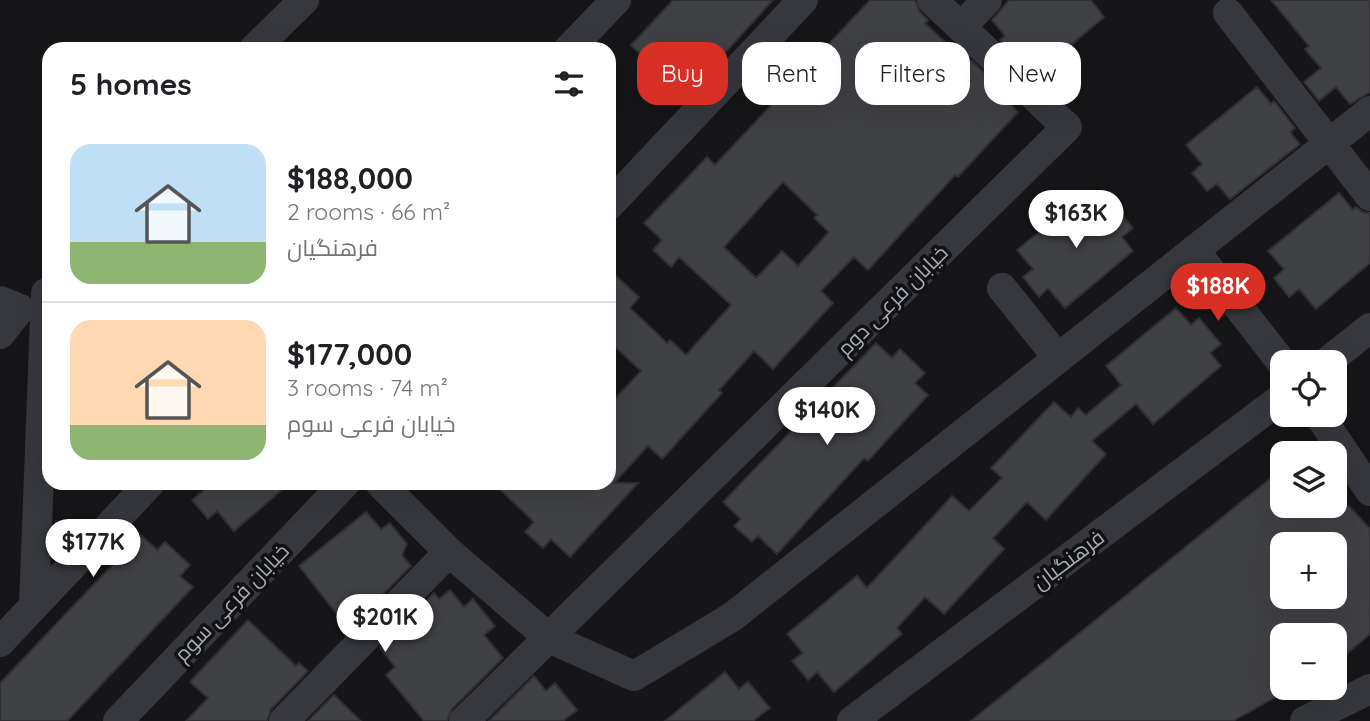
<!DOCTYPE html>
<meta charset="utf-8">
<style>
:root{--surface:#fff;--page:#f2f2f2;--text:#202124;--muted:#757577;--line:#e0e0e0;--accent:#d93025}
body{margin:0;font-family:Quicksand,Cairo,sans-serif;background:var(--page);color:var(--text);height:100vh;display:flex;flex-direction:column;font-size:26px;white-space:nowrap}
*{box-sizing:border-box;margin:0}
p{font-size:23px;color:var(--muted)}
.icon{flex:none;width:38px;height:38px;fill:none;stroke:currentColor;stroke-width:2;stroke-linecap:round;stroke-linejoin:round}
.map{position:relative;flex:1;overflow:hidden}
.drawer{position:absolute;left:42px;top:42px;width:574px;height:448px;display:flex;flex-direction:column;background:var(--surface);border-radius:21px;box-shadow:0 7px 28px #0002}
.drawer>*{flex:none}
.banner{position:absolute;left:637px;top:42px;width:626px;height:63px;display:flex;gap:14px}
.controls{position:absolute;left:1270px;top:350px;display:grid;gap:14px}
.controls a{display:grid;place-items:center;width:77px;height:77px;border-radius:14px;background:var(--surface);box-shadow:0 7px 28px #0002;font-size:35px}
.price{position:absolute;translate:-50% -60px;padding:0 16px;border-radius:24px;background:#fff;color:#222;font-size:23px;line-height:46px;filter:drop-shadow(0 2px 4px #0008)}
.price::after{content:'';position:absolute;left:50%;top:42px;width:21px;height:16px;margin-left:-10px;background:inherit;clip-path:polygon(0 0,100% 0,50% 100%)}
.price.selected{background:var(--accent);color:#fff}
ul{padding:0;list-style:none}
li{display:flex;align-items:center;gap:21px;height:175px;padding:0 28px}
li+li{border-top:2px solid var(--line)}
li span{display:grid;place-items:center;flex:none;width:196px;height:140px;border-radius:21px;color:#555}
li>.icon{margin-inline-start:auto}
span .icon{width:84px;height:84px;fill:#fffc;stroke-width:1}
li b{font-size:30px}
h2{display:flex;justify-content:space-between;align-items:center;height:84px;padding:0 28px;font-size:30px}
.tag{padding:0 24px;border-radius:21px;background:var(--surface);box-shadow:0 7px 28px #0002;font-size:24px;line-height:63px}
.tag.selected{background:var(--accent);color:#fff}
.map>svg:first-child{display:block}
.building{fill:#404145;stroke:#303034;stroke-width:2;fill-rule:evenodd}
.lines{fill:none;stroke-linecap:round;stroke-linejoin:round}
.minor{stroke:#37383d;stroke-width:30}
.labels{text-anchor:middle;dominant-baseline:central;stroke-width:7;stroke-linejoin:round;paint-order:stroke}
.street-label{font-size:21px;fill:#a8adb8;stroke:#111113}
</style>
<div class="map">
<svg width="1370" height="721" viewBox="0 0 1370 721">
<rect width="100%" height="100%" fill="#161618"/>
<!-- building -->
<path class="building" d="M 673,0 L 773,0 L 685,97 L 666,79 L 657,88 L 639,71 L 648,62 L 631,45 Z
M 870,0 L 915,0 L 920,12 L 928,20 L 925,23 L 965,61 L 972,61 L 1010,97 L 1006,100 L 1018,112 L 958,177 L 955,175 L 868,270 L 854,257 L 821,291 L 833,303 L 773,369 L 754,351 L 719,390 L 722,393 L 662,459 L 648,446 L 614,483 L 638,483 L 570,557 L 551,539 L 543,548 L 525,532 L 534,522 L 493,483 L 609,483 L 609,405 L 641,371 L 609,341 L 609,269 L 639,297 L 630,308 L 667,343 L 670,340 L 686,355 L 731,305 L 679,257 L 671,267 L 653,250 L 662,240 L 644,223 L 707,157 L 715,165 ZM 783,182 L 817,215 L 814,218 L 829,232 L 798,266 L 782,251 L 756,278 L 724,247 Z
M 1009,0 L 1091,0 L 1104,17 L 1037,74 L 1000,40 L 1005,36 L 992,20 Z
M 1271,0 L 1370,0 L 1370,92 L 1350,104 L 1336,87 L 1319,101 L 1304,82 L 1321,68 L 1305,49 L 1309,46 Z
M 1257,87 L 1271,104 L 1274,101 L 1295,128 L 1290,132 L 1300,144 L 1230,199 L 1217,184 L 1207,191 L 1192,173 L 1202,164 L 1186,145 Z
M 1088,192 L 1102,209 L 1111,202 L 1133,228 L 1122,237 L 1133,251 L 1065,308 L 1048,288 L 1039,297 L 1023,277 L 1033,269 L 1017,250 Z
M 1339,193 L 1353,210 L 1356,207 L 1363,212 L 1370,213 L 1370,263 L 1316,309 L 1299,289 L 1289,297 L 1274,278 L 1284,269 L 1268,251 Z
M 1176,308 L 1191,325 L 1199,318 L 1221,344 L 1210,353 L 1221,366 L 1153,424 L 1136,404 L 1092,441 L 1106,454 L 1046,520 L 1027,502 L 993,538 L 1004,549 L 944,614 L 925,597 L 897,628 L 902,634 L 834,692 L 817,672 L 808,680 L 792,661 L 803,653 L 787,634 L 857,576 L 867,588 L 952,496 L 969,511 L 1002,478 L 991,468 L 1054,402 L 1071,417 L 1078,408 L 1086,415 L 1121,385 L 1106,366 Z
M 876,343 L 892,358 L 900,349 L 925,373 L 915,383 L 928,395 L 868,461 L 864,458 L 777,554 L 758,536 L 752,542 L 734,526 L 741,519 L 723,502 Z
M 1283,468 L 1283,506 L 1349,506 L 1370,529 L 1370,634 L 1335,664 L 1335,635 L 1283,635 L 1283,693 L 1233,721 L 971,721 ZM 1283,544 L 1335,544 L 1335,597 L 1283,597 Z
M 212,483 L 290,483 L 234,531 L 217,511 L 208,519 L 192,500 Z
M 366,512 L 381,529 L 390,523 L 407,544 L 402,555 L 411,566 L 358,620 L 354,615 L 344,623 L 299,566 Z
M 141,535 L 157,550 L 165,542 L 190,565 L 180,576 L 193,587 L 67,721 L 0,721 L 0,683 Z
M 450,590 L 464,607 L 473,599 L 495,626 L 484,635 L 503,658 L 452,709 L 447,721 L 424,721 L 386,675 L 395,667 L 380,648 L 434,593 L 439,599 Z
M 248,620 L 296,666 L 299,663 L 308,671 L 271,709 L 267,721 L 186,721 L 208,698 L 190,682 Z
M 725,672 L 739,689 L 748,682 L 770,708 L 753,721 L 665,721 Z
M 534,676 L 546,691 L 555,683 L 577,710 L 563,721 L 489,721 Z
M 334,695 L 361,721 L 308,721 Z"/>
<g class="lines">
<!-- minor -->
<path class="minor" d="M 1228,13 L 1370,196
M 961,27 L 987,0
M 254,49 L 304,0
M 569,49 L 616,0
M 609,205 L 803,0
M 1194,250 L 1283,364
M 1002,288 L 1058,358
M 0,301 L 20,309 L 0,334
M 1327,362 L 1370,328
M 1319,415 L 1370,491
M 380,483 L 449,552 L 549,638 L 634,676 L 732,617 L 1370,111
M 34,605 L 46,293
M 0,642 L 150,483
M 118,721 L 345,483
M 284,721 L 449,552
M 464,721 L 1067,127 L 932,0
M 852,721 L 1283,397
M 1305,721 L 1370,689"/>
</g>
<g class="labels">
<!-- street labels -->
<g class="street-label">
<text transform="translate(892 300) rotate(-45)">خیابان فرعی دوم</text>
<text transform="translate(1068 559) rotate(-37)">فرهنگیان</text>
<text transform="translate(231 602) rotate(-46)">خیابان فرعی سوم</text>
</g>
</g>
</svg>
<div class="controls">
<a><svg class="icon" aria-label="locate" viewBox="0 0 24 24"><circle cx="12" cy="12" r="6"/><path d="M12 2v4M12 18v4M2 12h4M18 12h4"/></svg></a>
<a><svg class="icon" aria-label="layers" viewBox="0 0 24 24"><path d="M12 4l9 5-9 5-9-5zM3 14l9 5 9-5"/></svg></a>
<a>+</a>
<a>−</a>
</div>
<b class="price" style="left:1076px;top:250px">$163K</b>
<b class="price selected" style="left:1218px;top:323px">$188K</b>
<b class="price" style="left:827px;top:447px">$140K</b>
<b class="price" style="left:93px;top:579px">$177K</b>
<b class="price" style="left:385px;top:654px">$201K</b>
<div class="banner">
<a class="tag selected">Buy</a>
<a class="tag">Rent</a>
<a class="tag">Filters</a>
<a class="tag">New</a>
</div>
<section class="drawer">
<h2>5 homes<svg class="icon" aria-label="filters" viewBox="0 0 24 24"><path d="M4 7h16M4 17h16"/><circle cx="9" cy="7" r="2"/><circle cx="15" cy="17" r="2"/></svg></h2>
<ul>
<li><span style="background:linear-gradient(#bfe0f5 70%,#8fb573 0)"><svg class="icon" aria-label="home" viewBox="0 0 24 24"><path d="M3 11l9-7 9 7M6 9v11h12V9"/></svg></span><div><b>$188,000</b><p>2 rooms · 66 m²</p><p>فرهنگیان</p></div></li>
<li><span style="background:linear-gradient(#ffd9b3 75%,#8fb573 0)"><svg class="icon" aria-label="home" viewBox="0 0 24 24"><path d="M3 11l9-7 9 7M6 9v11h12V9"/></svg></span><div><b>$177,000</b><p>3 rooms · 74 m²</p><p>خیابان فرعی سوم</p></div></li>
</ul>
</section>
</div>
